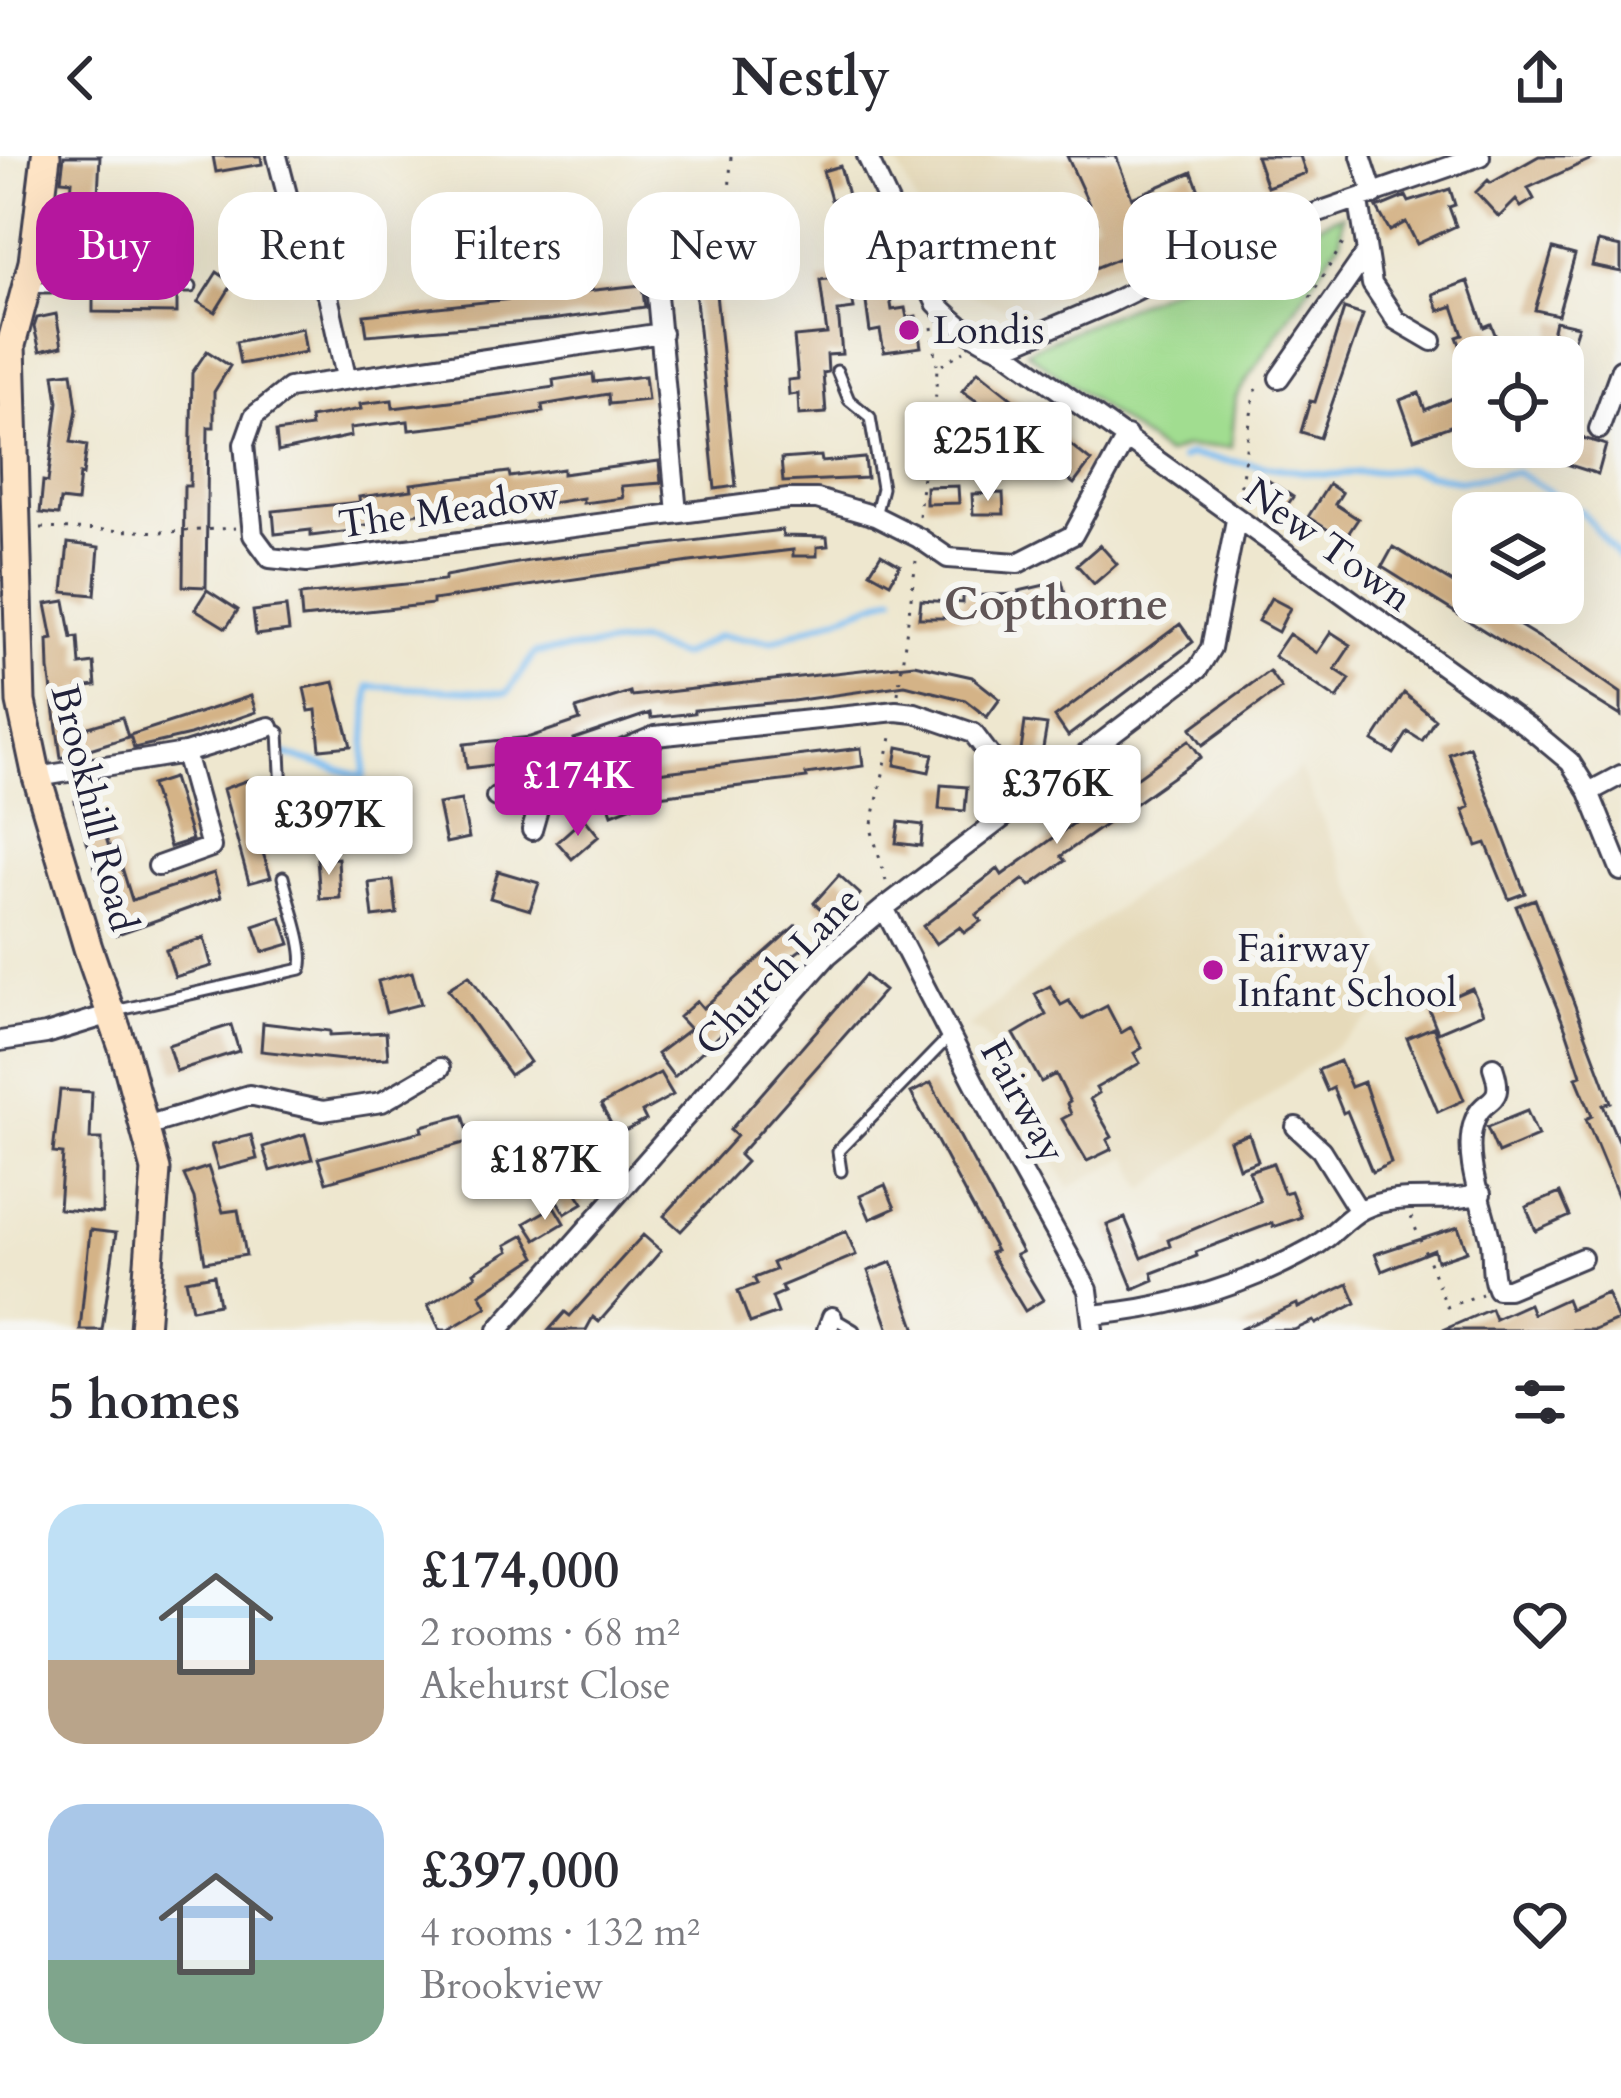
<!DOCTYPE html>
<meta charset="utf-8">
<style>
:root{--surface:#fff;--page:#f7f7f7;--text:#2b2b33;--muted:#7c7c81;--accent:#b5179e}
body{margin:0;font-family:Cardo,serif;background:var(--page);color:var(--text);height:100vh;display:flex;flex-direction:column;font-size:45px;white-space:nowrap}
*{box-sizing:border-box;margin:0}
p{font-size:39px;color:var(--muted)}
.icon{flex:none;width:66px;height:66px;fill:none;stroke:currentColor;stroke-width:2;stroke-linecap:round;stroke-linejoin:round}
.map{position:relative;height:1174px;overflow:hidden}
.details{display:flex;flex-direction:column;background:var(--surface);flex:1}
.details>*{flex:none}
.top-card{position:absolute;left:36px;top:36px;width:1551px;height:108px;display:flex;gap:24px}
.buttons{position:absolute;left:1452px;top:180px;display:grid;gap:24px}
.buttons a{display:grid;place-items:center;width:132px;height:132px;border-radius:24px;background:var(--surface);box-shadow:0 12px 48px #0002;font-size:60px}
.price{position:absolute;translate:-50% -102px;padding:0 27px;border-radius:12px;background:#fff;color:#222;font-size:39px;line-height:78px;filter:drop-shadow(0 3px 6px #0008)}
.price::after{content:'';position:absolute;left:50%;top:72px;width:36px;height:27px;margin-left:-18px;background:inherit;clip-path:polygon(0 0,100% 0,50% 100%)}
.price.selected{background:var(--accent);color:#fff}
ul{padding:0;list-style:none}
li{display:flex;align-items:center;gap:36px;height:300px;padding:0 48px}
li span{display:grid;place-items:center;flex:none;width:336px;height:240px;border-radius:36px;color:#555}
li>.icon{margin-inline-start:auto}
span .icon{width:144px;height:144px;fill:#fffc;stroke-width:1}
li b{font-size:51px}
h2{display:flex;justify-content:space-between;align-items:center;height:144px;padding:0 48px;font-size:51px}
.pill{padding:0 42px;border-radius:36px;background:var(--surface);box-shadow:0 12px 48px #0002;font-size:42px;line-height:108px}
.pill.selected{background:var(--accent);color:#fff}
header{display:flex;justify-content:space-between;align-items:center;height:156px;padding:0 48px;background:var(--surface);font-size:54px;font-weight:700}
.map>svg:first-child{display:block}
.built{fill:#e6daba}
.green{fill:#a1dd90;stroke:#628066;stroke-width:3}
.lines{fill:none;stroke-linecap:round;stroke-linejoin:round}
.stream{stroke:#7ebff3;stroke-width:6}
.building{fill:#d4b387}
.lane-casing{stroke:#414051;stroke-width:15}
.street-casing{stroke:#414051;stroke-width:24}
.secondary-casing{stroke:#414051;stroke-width:33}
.path{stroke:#414051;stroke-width:3;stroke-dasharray:3 9;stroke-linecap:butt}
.lane{stroke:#fff;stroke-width:9}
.street{stroke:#fff;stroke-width:18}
.secondary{stroke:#fee4c5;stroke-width:27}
.poi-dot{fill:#b5179e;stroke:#f6f6f2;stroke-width:4.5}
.labels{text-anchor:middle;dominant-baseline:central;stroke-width:12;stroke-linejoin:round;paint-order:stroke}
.poi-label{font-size:39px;fill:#22223b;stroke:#f6f6f2;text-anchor:start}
.street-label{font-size:39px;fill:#22223b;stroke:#f6f6f2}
.quarter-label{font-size:45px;font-weight:bold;fill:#605556;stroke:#f6f6f2}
</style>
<header><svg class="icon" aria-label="back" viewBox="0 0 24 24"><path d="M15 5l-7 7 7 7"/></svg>Nestly<svg class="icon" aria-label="share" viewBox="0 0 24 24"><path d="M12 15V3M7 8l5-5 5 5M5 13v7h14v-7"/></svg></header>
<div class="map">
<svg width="1621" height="1174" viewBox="0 0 1621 1174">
<rect width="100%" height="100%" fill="#f6f6f2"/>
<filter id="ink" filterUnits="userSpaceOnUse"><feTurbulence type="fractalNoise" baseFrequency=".00833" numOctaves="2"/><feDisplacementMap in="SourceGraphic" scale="24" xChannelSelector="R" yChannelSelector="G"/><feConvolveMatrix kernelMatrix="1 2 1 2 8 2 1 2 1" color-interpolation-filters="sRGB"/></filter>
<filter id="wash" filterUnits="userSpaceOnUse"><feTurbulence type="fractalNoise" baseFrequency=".004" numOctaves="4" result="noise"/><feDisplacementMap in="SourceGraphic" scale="48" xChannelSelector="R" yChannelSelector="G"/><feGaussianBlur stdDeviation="2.7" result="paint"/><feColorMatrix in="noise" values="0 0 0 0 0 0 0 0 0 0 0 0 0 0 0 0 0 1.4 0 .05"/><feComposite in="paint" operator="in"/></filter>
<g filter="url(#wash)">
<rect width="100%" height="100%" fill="#eee7cf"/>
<!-- built -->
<path class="built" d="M 923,0 L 1197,0 L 1222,67 L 1022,159 L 970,138 L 919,54 L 898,8 Z
M 1300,613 L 1397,831 L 1381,855 L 1144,1034 L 1129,1000 L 1069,1032 L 1019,939 L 1006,934 L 987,903 L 991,889 L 982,877 L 967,872 L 1058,797 Z"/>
<!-- green -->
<path class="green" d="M 1343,58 L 1340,84 L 1236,241 L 1231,291 L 1185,291 L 1166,299 L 1026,195 Z"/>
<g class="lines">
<!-- stream -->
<path class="stream" d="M 1181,303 L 1188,299 L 1326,319 L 1408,313 L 1460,325 L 1517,316 L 1581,355 L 1621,404
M 284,598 L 364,621 L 369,530 L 507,537 L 535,497 L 639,486 L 680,500 L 719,480 L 772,485 L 894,440"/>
</g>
<g id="blocks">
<!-- building -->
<path class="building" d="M 64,0 L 100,0 L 98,39 L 71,38 L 72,25 L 61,24 Z
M 213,0 L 261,0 L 262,8 L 216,16 Z
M 1067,0 L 1116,0 L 1132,42 L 1192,16 L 1208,59 L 1136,92 L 1137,95 L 1068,123 L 1056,93 L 1082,83 L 1078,74 L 1097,66 Z
M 1256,0 L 1300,0 L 1306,17 L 1267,31 Z
M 1539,0 L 1598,0 L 1528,32 L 1534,43 L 1521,51 L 1516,44 L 1499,61 L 1476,36 L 1488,24 L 1491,27 Z
M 840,10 L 848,39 L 831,44 L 823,15 Z
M 1450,33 L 1455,49 L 1449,51 L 1456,70 L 1417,88 L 1406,66 L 1390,75 L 1377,52 L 1406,40 L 1409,46 Z
M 344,51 L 352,88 L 329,92 L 322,56 Z
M 675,51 L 677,75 L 639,77 L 637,53 Z
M 272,67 L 282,115 L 257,120 L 247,72 Z
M 876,73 L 880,103 L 848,107 L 844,78 Z
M 1598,86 L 1621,91 L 1621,116 L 1592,110 Z
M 1553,93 L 1575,99 L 1558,159 L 1535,154 Z
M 717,101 L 721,137 L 716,138 L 736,330 L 715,333 L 692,104 Z
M 217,116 L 233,127 L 215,156 L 198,146 Z
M 849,120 L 854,153 L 838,155 L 842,198 L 827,199 L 828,216 L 823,217 L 826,257 L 799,259 L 798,238 L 789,239 L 788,224 L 798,223 L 794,181 L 827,178 L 820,124 Z
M 1468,125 L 1484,171 L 1491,168 L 1504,201 L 1482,201 L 1479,193 L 1464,199 L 1457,181 L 1463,179 L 1453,150 L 1439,155 L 1433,138 Z
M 642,129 L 645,151 L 550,164 L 367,179 L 364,159 Z
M 889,136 L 892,154 L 905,152 L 907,162 L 916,160 L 921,191 L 884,196 L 880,174 L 870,176 L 865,139 Z
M 93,140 L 177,140 L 177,157 L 93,156 Z
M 1344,153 L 1363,159 L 1320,282 L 1301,276 L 1310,245 L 1315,246 Z
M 56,158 L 62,190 L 40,195 L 34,171 L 37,162 Z
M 1555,165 L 1578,170 L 1568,201 L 1547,201 Z
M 302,172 L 306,196 L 240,208 L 236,186 Z
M 207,195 L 230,210 L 214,236 L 214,271 L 208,271 L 206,431 L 183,430 L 184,330 L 190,330 L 192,217 Z
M 978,215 L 1091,305 L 1074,328 L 1042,304 L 1045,300 L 1000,261 L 962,235 Z
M 72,216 L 77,253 L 71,286 L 87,289 L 83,319 L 80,318 L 77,346 L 60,344 L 58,359 L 40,357 L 43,325 L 48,326 L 58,246 L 54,218 Z
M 593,218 L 594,226 L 645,220 L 648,244 L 609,248 L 608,238 L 542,249 L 543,256 L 446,270 L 409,274 L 408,265 L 350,272 L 351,280 L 278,296 L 276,276 L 311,271 L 310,262 L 361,253 L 360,248 L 392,244 L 393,252 L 507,238 L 554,231 L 553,224 Z
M 1469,235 L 1473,262 L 1414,283 L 1400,244 L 1419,237 L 1425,254 Z
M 1563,276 L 1606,289 L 1598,318 L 1522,294 L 1522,291 L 1563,291 Z
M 821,300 L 822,306 L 865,302 L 867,322 L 783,326 L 781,303 Z
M 659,305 L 661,327 L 621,330 L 623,342 L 583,347 L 583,342 L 526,351 L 525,345 L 473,353 L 472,349 L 406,359 L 406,363 L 351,371 L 351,375 L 311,380 L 311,374 L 275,378 L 273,355 L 360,346 L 359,341 L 412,334 L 411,328 L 509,316 L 510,321 L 563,313 L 563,318 Z
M 1269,325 L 1293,341 L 1281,358 L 1257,341 Z
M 1329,328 L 1342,337 L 1335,348 L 1358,363 L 1344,384 L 1308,361 Z
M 958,330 L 959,347 L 926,348 L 926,331 Z
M 1003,337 L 1004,358 L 973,358 L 972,338 Z
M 782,374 L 783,380 L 827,381 L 828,390 L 817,391 L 817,400 L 793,400 L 793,394 L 690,406 L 433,444 L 433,448 L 302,462 L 300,439 L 445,424 L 445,420 L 529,405 Z
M 68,387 L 99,391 L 95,439 L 63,436 Z
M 1100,389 L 1117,408 L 1094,428 L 1077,409 Z
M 1393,391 L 1470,437 L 1473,447 L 1482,447 L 1553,490 L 1621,537 L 1621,560 L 1382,411 Z
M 881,398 L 900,409 L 890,427 L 870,416 Z
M 1062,425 L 1067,445 L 1006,462 L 919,462 L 921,444 L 963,447 L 963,440 L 1019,438 L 1019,435 Z
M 207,434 L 238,454 L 226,472 L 195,453 Z
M 1271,442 L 1290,452 L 1278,476 L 1258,465 Z
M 65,445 L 72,482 L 78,481 L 80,509 L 94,507 L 96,530 L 78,532 L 82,573 L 122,561 L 128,581 L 61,602 L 49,513 L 48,484 L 53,483 L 46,448 Z
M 286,451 L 289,475 L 256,479 L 253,455 Z
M 1180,468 L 1193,486 L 1068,580 L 1055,561 Z
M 1331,476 L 1351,489 L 1335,513 L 1350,523 L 1337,543 L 1274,500 L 1289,478 L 1317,497 Z
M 914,508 L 972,521 L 1000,543 L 987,561 L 965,544 L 905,529 L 793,545 L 694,554 L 694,557 L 651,562 L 650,557 L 574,583 L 576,588 L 526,605 L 467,612 L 464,588 L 530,581 L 580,564 L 576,553 L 630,536 L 631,540 Z
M 1269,515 L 1281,532 L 1203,589 L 1191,572 Z
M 334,526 L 351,590 L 320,593 L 316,554 L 309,555 L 304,532 Z
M 1404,537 L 1435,563 L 1422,585 L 1408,576 L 1394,598 L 1373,585 Z
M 251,540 L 256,556 L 190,579 L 134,592 L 130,579 Z
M 1025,566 L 1047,569 L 1042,598 L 1021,595 Z
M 1189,584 L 1201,601 L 1061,700 L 1065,705 L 1030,730 L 1024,723 L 976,759 L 981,765 L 964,777 L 960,771 L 936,788 L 923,770 L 998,713 L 1002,719 Z
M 1469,590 L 1525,737 L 1509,743 L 1486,687 L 1477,690 L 1463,654 L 1470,651 L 1449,598 Z
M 898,591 L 933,598 L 929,616 L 895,609 Z
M 861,592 L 863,610 L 806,618 L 807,622 L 658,640 L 612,658 L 604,635 L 649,618 Z
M 173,622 L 192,684 L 170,691 L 151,629 Z
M 248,624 L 261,661 L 252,664 L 271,721 L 249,727 L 223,633 Z
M 941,629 L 967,631 L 965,655 L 939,653 Z
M 93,640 L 109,691 L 115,689 L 132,744 L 214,717 L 221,741 L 115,779 L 75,645 Z
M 461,644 L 469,682 L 446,687 L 438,648 Z
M 584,662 L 599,680 L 572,703 L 557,686 Z
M 899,666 L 923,669 L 921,690 L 896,687 Z
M 338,702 L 340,742 L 320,743 L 317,703 Z
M 498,715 L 539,727 L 530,754 L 490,742 Z
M 839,719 L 860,738 L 835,766 L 814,747 Z
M 393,724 L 397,758 L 373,761 L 369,727 Z
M 1535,743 L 1611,946 L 1603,949 L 1621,992 L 1621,1047 L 1586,963 L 1592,960 L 1576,921 L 1581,919 L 1566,874 L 1516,750 Z
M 281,761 L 290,788 L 263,796 L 254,770 Z
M 796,769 L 810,787 L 777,811 L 782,817 L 750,841 L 755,847 L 674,921 L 657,898 L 690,873 L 679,861 L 697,845 L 703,852 Z
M 204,782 L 212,810 L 175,821 L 166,794 Z
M 412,816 L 421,848 L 386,857 L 378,825 Z
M 469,819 L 530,906 L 510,919 L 448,833 Z
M 865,819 L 884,835 L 739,999 L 746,1006 L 681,1075 L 664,1060 L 737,980 L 730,974 Z
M 1050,830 L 1061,849 L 1069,845 L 1082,863 L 1107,850 L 1121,877 L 1131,871 L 1142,892 L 1134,897 L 1140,907 L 1096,932 L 1099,937 L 1090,943 L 1112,981 L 1107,984 L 1112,993 L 1087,1005 L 1062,963 L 1071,958 L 1067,948 L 1070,946 L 1056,918 L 1041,926 L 1014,878 L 1046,859 L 1035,838 Z
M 1472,832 L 1483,857 L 1438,876 L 1428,851 Z
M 263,867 L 330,875 L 330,879 L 386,876 L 388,902 L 343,904 L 261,895 Z
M 231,869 L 239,895 L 176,915 L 168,889 Z
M 1433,871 L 1464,944 L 1438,956 L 1407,882 Z
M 1340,905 L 1351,931 L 1364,926 L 1391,1007 L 1372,1016 L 1347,955 L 1343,957 L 1333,932 L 1327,935 L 1318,914 Z
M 660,917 L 673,939 L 642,956 L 646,964 L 617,979 L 601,949 Z
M 931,927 L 1022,1096 L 1016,1099 L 1043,1144 L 1025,1155 L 990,1097 L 996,1095 L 911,937 Z
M 60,934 L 92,936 L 90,983 L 102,983 L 102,1057 L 59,1053 L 63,998 L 53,997 Z
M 1527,955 L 1538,980 L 1498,997 L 1487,971 Z
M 463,959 L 471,985 L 326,1026 L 318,1002 L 423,975 L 422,970 Z
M 305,978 L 312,1003 L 270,1015 L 263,991 Z
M 1249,978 L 1258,1005 L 1239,1012 L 1230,985 Z
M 251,979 L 257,1003 L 218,1013 L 211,989 Z
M 613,980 L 623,1001 L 578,1029 L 564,1007 Z
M 1273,1007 L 1284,1037 L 1291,1035 L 1301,1061 L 1273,1071 L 1272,1067 L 1196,1096 L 1197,1100 L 1152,1117 L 1154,1124 L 1133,1133 L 1107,1069 L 1125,1062 L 1142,1102 L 1170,1090 L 1168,1084 L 1260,1045 L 1249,1015 Z
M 208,1011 L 223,1056 L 238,1054 L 246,1099 L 205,1106 L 194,1042 L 184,1019 Z
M 570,1027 L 583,1047 L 565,1058 L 553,1038 Z
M 885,1029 L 895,1052 L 870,1063 L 860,1040 Z
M 1560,1037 L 1570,1060 L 1536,1075 L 1526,1051 Z
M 554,1050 L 564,1067 L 536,1084 L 525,1067 Z
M 1458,1071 L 1467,1095 L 1437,1105 L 1434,1094 L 1382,1115 L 1375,1098 Z
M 90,1074 L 116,1077 L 102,1174 L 80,1174 Z
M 846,1075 L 856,1099 L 781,1130 L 784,1136 L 772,1141 L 778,1157 L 750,1167 L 738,1135 L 757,1128 L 754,1122 L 775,1114 L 772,1107 Z
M 524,1079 L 536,1101 L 480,1138 L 487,1151 L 448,1174 L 440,1174 L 428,1149 L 476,1120 L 474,1116 L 509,1095 L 506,1089 Z
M 643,1079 L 661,1095 L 599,1166 L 593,1161 L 586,1174 L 549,1174 L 565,1156 L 570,1160 Z
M 892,1106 L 916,1174 L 889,1174 L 868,1115 Z
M 214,1119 L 219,1148 L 192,1153 L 186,1124 Z
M 1348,1128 L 1356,1147 L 1316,1168 L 1314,1165 L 1294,1174 L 1239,1174 L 1297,1148 L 1298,1152 Z
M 1607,1137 L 1618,1164 L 1595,1174 L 1443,1174 L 1491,1153 L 1495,1163 L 1529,1148 L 1533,1158 L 1566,1143 L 1570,1153 Z"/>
</g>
</g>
<g filter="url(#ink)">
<use href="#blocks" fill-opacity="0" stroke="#414051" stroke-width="3"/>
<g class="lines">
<defs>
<path id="lane" d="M 29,131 L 191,131
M 837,215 L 849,244 L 870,261 L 882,332 L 875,360
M 269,571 L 279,576 L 282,636
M 115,855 L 301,813 C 308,796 288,744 283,721
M 841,1015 L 838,995 L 950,880
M 832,1161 L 854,1174"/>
<path id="street" d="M 277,0 L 303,100 L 328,140 L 346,221
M 867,0 L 936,147 C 956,168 975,183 1002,193 L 1528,571 L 1570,606 L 1589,636 L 1621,715
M 1361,0 L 1374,39
M 1359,45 L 1372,128 L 1396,164 L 1432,185
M 669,98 L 654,107 L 677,357
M 662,177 L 289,232 L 254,260 L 244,288 L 253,379 L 270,402 L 307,406 L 788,343 L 817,343 L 875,360 L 919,382 L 948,402 L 1018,407 L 1073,379 L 1127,280
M 1002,193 L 1110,147 L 1238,84 L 1480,0
M 1279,222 L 1367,96
M 1599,273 L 1621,213
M 185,597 L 269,571
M 37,621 L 185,597 L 211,691 L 158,710
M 1589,636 L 1621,619
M 496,641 L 543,636 L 600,603 L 655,580 L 896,555 L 915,557 L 973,577 L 1025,646
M 532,674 L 543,636
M 884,752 L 1001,978 L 1088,1134 L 1093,1174
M 0,885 L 46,878 L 111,858
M 1493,911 C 1507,952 1483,938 1474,966 C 1462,1003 1484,1051 1491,1087 C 1493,1102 1490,1118 1497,1133 L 1508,1133 L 1582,1102
M 145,970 L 249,939 L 323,955 L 382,946 L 440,912
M 1296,971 L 1321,994 L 1359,1055
M 1093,1159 C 1169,1152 1245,1130 1312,1092 C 1331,1082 1345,1062 1363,1053 C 1400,1035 1442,1049 1481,1038
M 498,1174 L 828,799 L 884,752 L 1198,513 L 1211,492 L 1236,364
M 827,1174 L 832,1161"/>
<path id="secondary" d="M 46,0 L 33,106 L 11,189 L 21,546 L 37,621 L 88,792 L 123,892 L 156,1014 L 144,1174"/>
</defs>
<!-- lane casing -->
<use href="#lane" class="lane-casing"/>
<!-- street casing -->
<use href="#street" class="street-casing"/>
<!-- secondary casing -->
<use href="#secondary" class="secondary-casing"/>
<!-- path -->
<path class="path" d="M 685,88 L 728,61 L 731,0
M 1310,142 L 1345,84
M 932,171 L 937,209
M 1239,342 L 1254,238 L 1260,228
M 919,360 L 923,319 L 934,277 L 937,211 L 964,195
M 41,372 L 167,376 L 235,372
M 898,538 L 916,405
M 886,725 L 871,672 L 892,577
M 1411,1061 L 1447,1151 L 1482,1138"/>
<!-- lane -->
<use href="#lane" class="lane"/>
<!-- street -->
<use href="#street" class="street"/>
<!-- secondary -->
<use href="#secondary" class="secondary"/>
</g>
</g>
<!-- markers -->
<g class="poi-dot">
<circle cx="909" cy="174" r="12"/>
<circle cx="1213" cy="814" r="12"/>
</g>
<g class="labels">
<!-- poi labels -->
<g class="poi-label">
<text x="933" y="174">Londis</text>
<text x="1237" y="792">Fairway<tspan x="1237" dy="45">Infant School</tspan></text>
</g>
<!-- street labels -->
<g class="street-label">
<text transform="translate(449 354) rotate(-8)">The Meadow</text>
<text transform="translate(1328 389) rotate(36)">New Town</text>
<text transform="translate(94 652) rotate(76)">Brookhill Road</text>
<text transform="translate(778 815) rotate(-46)">Church Lane</text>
<text transform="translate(1023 945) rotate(61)">Fairway</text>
</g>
<!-- quarter labels -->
<g class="quarter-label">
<text x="1056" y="448">Copthorne</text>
</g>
</g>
</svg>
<div class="buttons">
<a><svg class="icon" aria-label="locate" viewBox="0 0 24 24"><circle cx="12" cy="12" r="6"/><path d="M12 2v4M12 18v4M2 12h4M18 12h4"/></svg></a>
<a><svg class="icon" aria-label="layers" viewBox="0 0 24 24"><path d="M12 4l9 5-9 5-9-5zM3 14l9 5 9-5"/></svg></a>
</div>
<b class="price" style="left:988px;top:348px">£251K</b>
<b class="price selected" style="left:578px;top:683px">£174K</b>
<b class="price" style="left:1057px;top:691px">£376K</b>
<b class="price" style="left:329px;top:722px">£397K</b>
<b class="price" style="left:545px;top:1067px">£187K</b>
<div class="top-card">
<a class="pill selected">Buy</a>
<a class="pill">Rent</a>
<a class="pill">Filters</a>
<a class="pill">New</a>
<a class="pill">Apartment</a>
<a class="pill">House</a>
</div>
</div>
<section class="details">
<h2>5 homes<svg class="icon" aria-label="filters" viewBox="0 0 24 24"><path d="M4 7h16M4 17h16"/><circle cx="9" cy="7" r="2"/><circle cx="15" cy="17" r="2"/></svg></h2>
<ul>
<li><span style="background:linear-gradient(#bfe0f5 65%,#b9a48a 0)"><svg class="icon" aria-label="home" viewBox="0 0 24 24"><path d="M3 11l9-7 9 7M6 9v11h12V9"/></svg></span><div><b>£174,000</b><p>2 rooms · 68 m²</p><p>Akehurst Close</p></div><svg class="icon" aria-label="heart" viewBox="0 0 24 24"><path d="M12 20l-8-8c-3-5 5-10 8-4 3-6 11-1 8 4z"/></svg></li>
<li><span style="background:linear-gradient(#a9c7e8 65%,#7fa58c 0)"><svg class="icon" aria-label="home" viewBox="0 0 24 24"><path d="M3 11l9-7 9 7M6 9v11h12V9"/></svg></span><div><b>£397,000</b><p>4 rooms · 132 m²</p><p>Brookview</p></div><svg class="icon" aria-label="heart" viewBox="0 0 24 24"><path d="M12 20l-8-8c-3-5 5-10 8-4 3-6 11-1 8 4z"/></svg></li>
</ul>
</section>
